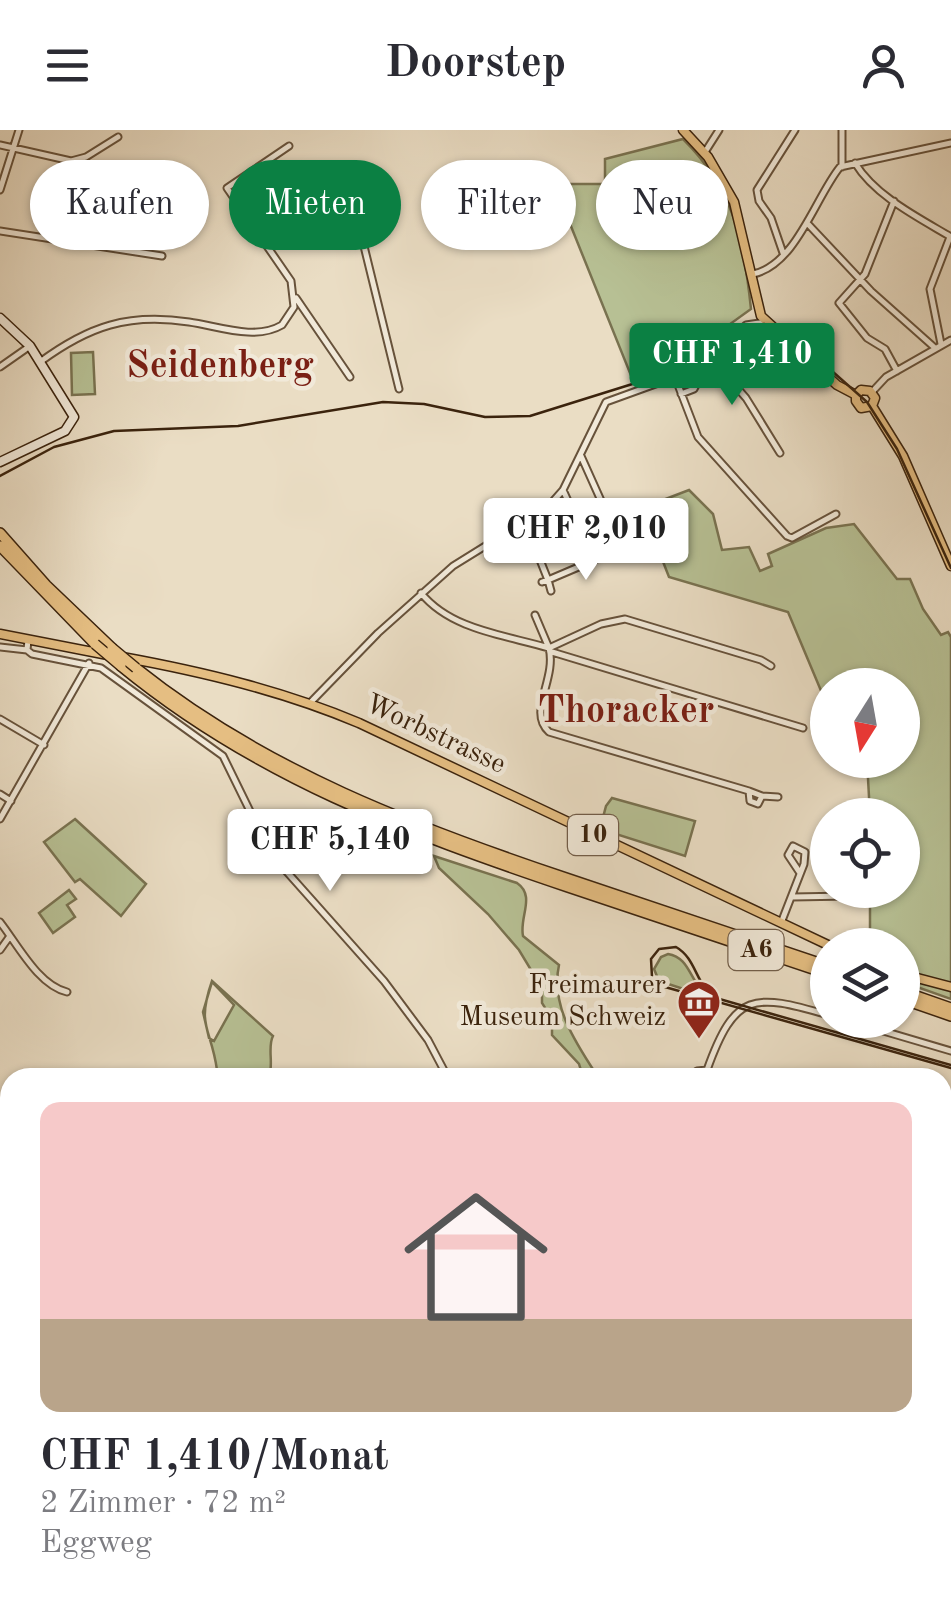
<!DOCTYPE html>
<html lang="de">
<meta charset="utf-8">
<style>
:root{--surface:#fff;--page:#f2f2f3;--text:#2b2b33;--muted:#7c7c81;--accent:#0b8043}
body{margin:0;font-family:"Old Standard TT",serif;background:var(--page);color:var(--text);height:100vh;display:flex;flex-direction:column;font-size:38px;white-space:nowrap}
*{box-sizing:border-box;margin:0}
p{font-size:32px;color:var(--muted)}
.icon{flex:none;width:55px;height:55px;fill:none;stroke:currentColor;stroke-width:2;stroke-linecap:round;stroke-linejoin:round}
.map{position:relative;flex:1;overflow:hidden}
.details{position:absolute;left:0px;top:938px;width:952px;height:552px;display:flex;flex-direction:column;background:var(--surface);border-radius:30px 30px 0 0;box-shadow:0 2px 8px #0004}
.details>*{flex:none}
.hud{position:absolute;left:30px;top:30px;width:892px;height:90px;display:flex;gap:20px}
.needle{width:65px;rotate:191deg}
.buttons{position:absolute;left:810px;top:538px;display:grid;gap:20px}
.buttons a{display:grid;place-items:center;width:110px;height:110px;border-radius:50%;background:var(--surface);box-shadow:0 2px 8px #0004;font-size:50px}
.price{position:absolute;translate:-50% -85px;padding:0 22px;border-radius:10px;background:#fff;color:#222;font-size:32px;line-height:65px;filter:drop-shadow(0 2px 5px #0008)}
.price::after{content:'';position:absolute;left:50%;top:60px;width:30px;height:22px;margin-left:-15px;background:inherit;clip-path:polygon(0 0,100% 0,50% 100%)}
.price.active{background:var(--accent);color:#fff}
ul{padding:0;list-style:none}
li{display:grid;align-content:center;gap:20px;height:530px;padding:0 40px}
li span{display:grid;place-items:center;height:310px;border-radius:20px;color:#555}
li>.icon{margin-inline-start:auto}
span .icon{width:180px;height:180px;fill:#fffc;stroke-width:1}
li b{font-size:42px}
.tag{padding:0 35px;border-radius:45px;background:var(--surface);box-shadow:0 2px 8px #0004;font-size:35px;line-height:90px}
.tag.active{background:var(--accent);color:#fff}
header{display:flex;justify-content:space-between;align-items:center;height:130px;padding:0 40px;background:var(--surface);font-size:45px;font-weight:700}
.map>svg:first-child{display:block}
.green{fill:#b7c094;stroke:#797250;stroke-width:2.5;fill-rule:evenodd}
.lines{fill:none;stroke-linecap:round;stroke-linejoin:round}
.stream{stroke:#767d78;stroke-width:2.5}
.street-casing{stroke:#67523b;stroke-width:9}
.secondary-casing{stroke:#3b230d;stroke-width:11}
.primary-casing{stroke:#3b230d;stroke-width:11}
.highway-casing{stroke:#3b230d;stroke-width:12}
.street{stroke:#f1e9d9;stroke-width:5}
.secondary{stroke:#f1e9d9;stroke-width:8}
.primary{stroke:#e5be82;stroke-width:8}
.highway{stroke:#e5be82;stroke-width:9}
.tram{stroke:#3b230d;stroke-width:2.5}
.rail{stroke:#3b230d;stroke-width:2.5;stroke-dasharray:18 18;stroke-linecap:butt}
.highway-bridge-casing{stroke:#3b230d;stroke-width:12;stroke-linecap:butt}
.highway-bridge{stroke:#e5be82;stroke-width:9}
.labels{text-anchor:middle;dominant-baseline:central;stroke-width:9;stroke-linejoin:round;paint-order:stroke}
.shield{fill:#f1e9d9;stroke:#725e4a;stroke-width:2.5}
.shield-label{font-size:25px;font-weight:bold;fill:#3b230d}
.street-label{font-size:28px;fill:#3b230d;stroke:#f1e9d9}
.poi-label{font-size:28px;fill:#3b230d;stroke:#f1e9d9;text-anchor:end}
.district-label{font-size:38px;font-weight:bold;fill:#7a1f14;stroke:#f1e9d9}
</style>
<header><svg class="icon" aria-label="menu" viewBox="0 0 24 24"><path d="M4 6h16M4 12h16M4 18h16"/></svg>Doorstep<svg class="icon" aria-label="person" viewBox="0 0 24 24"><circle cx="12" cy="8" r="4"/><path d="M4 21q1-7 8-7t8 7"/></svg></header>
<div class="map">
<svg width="951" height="1489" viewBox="0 0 951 1489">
<rect width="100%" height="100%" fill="#eaddc4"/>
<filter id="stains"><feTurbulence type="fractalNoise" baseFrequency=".002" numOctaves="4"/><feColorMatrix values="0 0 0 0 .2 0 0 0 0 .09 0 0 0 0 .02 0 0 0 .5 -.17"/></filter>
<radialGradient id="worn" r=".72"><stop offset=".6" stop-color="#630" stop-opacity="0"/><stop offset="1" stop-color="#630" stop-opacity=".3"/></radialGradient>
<!-- green -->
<path class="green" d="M 683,9 C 734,59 744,111 751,179 L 683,228 L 632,248 L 554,54 L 605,54 L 605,29 Z
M 93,222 L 95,264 L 72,265 L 71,223 Z
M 689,360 L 713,384 L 722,420 L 749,417 L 760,441 L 772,436 L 768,424 L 826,398 L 854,394 L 897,449 L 910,449 L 923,479 L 941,505 L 948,502 L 951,507 L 951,869 L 903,852 L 902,815 L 870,815 L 870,760 L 902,760 L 902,685 L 870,685 L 867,630 L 902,630 L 902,555 L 828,555 L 827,575 L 788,482 L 669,447 L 642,378 Z
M 612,668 L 695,691 L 685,726 L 600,699 L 606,676 Z
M 75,689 L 146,754 L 121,786 L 80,749 L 75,752 L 44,712 Z
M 434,726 L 517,753 C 536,766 519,787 523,806 L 559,835 C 550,876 577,915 598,947 L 583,947 L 579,934 L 552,905 L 552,889 L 542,873 L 542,858 L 519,820 L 488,784 L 439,738 Z
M 69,760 L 76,769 L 67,775 L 75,787 L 53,803 L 39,783 Z
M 668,824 C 692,828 689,855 711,868 L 659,851 L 654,839 L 661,827 Z
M 212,851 L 273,906 C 267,917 274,934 269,947 L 229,947 L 217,940 C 211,897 196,897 212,851 ZM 212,852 L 234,875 L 214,911 L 209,908 L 203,882 Z"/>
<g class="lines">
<!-- stream -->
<path class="stream" d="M 8,975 L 10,975
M 373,1480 L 376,1489"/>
<defs>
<path id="street" d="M 0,15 L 71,31 L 86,27 L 118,7
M 705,22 L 719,0
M 855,33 C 875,66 919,88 951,107
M 842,37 L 842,0
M 0,60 L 19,0
M 894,71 L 865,144 L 839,173 L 867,208 L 885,219 L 897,241
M 807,93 L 871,161 L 935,218
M 0,101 L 162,126
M 362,108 L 399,259
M 783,123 L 771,88 L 759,71 L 757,60 L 795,0
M 753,144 C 796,135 815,68 840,37 L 951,13
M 296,168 L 350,247
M 941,214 L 930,159 L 950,107
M 40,232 C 89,196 128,183 189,192 C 218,196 255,211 282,195 L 294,177 L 291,151 L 227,58 L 289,16
M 0,237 L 30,216
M 675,247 L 698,307 L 787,406 L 792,408 L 836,384
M 872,262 L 886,247 L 951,210
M 681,264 L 694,259 L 699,249 L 715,242 L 724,243 L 746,268 L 780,323
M 581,326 L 620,413
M 525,392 L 548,450 L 595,430 L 563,360
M 589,413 L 607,405
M 542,452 L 548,450 L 551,461
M 421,463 C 451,500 505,505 549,518 C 557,549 527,582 549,602 L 749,661 L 750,671 L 758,674 L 762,666 L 749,661
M 535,485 L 549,518 L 601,494 L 625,489 L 761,530 L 771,536
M 28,510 L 27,520 L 32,524 L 101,538 L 223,626 L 271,724 L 384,851 L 428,910 L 448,948
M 0,517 L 27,520
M 552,522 L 803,598
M 310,573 L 378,503 L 453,436 L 548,377 L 563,360 L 606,272 L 675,247 L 725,215 L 746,195 L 766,192
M 0,589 L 44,615
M 0,664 L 11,671
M 762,666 L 778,667
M 0,689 L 89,533
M 792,767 L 849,766
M 0,792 C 18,815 38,855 67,862
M 781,793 L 804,734 L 805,722 L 793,716 L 788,725 L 800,743
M 0,820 L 10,806
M 846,890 L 951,921
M 690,948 L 697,941 L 707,940 C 735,862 753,863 828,885
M 0,1099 L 7,1104 L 0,1119
M 0,1411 L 10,1406
M 847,1480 L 855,1489"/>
<path id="secondary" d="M 0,188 L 30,216 L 74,287 L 65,301 L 0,332
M 0,1464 L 14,1489"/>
<path id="primary" d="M 683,0 L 708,27 L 734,72 L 761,186 L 837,255 L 856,265
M 856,265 L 861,260 L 870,261 L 875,268 L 872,276
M 856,265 L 856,271 L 861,278 L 872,276
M 872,276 L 903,326 L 951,436
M 0,504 L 108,525
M 122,527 C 204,542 283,561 359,593 L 828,815
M 902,844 L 951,857"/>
<path id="highway" d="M 0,403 L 46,455 L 112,518
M 0,416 L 95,514
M 121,536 C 256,647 405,702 568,757 C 654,786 741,815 828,844
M 136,538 C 265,641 414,697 569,749 C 655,778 741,807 828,836
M 902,861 L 951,878
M 902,869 L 951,886"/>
</defs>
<!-- street casing -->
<use href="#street" class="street-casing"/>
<!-- secondary casing -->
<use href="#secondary" class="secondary-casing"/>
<!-- primary casing -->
<use href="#primary" class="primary-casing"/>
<!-- highway casing -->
<use href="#highway" class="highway-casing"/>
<!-- street -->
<use href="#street" class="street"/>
<!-- secondary -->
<use href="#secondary" class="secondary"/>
<!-- primary -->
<use href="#primary" class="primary"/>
<!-- highway -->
<use href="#highway" class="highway"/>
<!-- tram -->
<path class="tram" d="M 0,346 L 54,317 L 114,301 L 238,296 L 383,272 L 424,274 L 485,287 L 530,286 L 658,246 L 692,230 L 733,203 L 748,196 L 764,194 L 790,204 L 867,272 L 897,319 L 951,438
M 951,935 L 716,868 C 695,855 697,829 676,817 L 659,819 L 651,829 L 652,847 L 665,857 L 951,938"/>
<!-- rail -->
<path class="rail" d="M 0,992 L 10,1005
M 263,1480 L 267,1489"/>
<defs>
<path id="highway-bridge" d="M 95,514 L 121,536
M 112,518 L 136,538"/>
</defs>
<!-- highway-bridge casing -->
<use href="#highway-bridge" class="highway-bridge-casing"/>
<!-- highway-bridge -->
<use href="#highway-bridge" class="highway-bridge"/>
</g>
<!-- icons -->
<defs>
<symbol id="museum-pin" viewBox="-11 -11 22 30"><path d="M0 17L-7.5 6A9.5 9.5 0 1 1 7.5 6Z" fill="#8f2418" stroke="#f1e9d9"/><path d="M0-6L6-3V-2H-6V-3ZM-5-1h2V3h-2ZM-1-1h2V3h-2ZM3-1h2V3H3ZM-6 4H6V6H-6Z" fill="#fff"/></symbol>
</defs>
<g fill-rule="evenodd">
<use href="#museum-pin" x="674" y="847" width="50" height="68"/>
</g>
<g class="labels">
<!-- shield labels -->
<g class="shield">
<rect x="568" y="685" width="50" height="40" rx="8"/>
<rect x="728.5" y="800" width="55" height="40" rx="8"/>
</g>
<g class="shield-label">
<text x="593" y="705">10</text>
<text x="756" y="820">A6</text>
</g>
<!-- street labels -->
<g class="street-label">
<text transform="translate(435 605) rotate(25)">Worbstrasse</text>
</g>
<!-- poi labels -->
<g class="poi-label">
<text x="666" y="856">Freimaurer<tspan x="666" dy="32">Museum Schweiz</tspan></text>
</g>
<!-- district labels -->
<g class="district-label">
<text x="220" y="237">Seidenberg</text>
<text x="626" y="582">Thoracker</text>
</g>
</g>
<rect width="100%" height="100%" filter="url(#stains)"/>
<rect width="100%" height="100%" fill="url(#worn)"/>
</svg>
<div class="buttons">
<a><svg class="needle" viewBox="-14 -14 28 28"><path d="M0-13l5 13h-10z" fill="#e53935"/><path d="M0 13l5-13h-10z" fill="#7c7c81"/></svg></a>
<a><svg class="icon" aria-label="locate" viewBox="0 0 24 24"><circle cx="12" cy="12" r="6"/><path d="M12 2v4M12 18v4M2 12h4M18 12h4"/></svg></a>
<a><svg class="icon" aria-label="layers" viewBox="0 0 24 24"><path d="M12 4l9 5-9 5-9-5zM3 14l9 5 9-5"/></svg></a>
</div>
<b class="price active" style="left:732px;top:278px">CHF 1,410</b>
<b class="price" style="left:586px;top:453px">CHF 2,010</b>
<b class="price" style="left:330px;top:764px">CHF 5,140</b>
<div class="hud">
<a class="tag">Kaufen</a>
<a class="tag active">Mieten</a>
<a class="tag">Filter</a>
<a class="tag">Neu</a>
</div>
<section class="details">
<ul>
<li><span style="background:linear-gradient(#f6c9c9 70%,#b9a48a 0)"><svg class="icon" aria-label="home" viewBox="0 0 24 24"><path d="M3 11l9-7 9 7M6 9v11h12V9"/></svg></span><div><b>CHF 1,410/Monat</b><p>2 Zimmer · 72 m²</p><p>Eggweg</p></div></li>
</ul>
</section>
</div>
